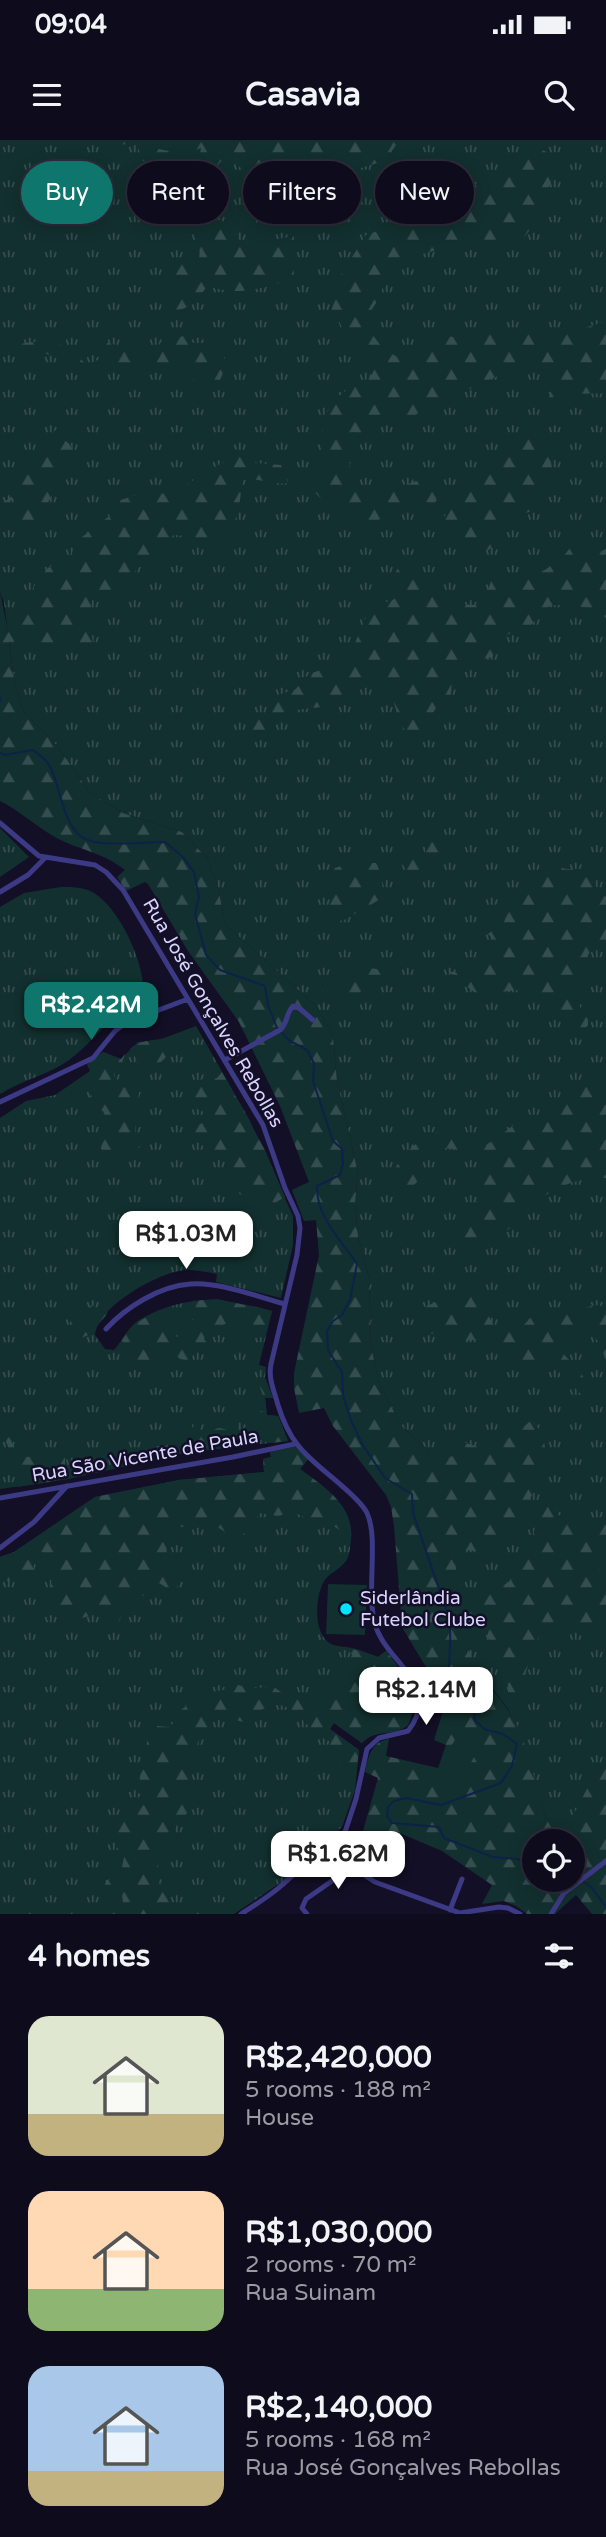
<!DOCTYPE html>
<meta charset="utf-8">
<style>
:root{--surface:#0e0b1c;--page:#171425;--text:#f1f3f6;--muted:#9b9ba3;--line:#2e2b3b;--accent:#0f766e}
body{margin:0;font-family:"Varela Round",sans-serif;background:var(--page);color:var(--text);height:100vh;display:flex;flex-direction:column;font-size:26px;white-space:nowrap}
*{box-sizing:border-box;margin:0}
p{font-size:23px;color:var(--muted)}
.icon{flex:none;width:38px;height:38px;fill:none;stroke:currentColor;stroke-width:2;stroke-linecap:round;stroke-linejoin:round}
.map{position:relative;height:1774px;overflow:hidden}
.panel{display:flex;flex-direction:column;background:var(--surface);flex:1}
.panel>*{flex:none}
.banner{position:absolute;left:21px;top:21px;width:565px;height:63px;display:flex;gap:14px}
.tools{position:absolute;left:522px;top:1689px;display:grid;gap:14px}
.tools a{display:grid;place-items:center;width:63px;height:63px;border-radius:50%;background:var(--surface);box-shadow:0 4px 18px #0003,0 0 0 2px var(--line);font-size:35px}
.price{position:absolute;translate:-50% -60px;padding:0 16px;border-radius:14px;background:#fff;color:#222;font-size:23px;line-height:46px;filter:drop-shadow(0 2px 4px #0008)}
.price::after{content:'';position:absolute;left:50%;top:42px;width:21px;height:16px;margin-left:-10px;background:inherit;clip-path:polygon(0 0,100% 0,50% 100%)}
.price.on{background:var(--accent);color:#fff}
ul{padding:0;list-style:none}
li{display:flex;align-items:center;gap:21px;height:175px;padding:0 28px}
li span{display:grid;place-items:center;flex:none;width:196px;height:140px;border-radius:21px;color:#555}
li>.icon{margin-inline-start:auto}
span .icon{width:84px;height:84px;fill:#fffc;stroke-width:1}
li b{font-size:30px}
h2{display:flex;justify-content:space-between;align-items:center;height:84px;padding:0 28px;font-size:30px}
.tag{padding:0 24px;border-radius:32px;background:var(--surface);box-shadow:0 4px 18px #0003,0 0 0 2px var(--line);font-size:24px;line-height:63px}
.tag.on{background:var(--accent);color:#fff}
.status{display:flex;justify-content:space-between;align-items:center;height:49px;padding:0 35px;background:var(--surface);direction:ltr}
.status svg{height:19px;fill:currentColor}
header{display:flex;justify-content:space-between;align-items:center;height:91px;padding:0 28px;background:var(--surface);font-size:32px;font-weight:700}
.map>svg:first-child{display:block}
.grass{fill:url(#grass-tufts)}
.forest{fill:url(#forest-firs);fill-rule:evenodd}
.pitch{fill:#12302f}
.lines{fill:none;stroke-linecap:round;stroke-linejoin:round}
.stream{stroke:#0c2248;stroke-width:2}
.minor{stroke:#3d3a85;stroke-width:5}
.poi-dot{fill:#00e5ff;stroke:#130f26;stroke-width:2.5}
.labels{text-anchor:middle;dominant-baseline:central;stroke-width:5;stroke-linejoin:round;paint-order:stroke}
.street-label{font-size:19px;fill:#d9d4ff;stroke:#130f26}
.poi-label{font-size:19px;fill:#d9d4ff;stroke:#130f26;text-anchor:start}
</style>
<div class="status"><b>09:04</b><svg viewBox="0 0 49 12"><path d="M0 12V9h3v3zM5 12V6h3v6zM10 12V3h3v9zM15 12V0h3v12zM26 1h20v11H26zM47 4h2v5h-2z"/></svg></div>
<header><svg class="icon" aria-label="menu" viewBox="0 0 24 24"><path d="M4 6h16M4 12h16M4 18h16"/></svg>Casavia<svg class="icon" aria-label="search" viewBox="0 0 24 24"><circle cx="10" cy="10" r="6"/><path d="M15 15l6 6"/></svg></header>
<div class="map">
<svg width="606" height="1774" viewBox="0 0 606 1774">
<defs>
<pattern id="grass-tufts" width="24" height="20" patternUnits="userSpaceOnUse" patternTransform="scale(1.75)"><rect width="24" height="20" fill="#12302f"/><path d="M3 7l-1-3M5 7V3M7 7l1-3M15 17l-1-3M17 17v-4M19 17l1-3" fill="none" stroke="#344d4e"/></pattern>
<pattern id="forest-firs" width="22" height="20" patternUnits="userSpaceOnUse" patternTransform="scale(1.75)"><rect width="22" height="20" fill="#12302f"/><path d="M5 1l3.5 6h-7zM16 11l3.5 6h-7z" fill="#344d4e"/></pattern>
</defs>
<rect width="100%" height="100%" fill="#130f26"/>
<!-- grass -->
<path class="grass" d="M 0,0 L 606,0 L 606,1702 L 546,1678 L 517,1586 L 508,1569 L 471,1520 L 464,1487 L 438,1409 L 427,1309 L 403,1288 L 379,1244 L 371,1206 L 369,1138 L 358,1096 L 355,1063 L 358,1033 L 337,941 L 333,896 L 316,866 L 226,785 L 217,744 L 207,718 L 182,692 L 123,673 L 90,653 L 58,607 L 23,571 L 14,539 L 4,463 L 0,452 Z
M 0,688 L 29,717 L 0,737 Z
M 61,747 C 72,747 84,747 94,753 C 120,769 146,825 143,855 C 136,866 126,867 117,875 C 100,889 87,907 69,920 C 48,935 22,940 0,954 L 0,767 L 24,753 Z
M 196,886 L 249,979 L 293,1076 L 293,1105 L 281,1158 L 216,1142 L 217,1134 C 205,1132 191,1128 179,1131 C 153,1136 98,1167 95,1195 L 105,1209 L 114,1210 C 122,1201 128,1187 139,1180 C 184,1154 223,1157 272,1171 L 259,1225 L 266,1227 L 265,1237 L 273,1258 L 265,1258 L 267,1275 L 278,1276 L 288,1301 L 190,1312 L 69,1339 L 0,1349 L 0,978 L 26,961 L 55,955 L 90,931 L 87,924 L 103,912 L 121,919 L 138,902 L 159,900 Z
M 295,1307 L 308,1319 L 300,1329 C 323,1347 355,1366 351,1400 C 350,1407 350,1415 346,1421 C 340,1430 328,1433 323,1443 C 315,1459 313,1494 331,1504 C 337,1507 345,1506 352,1508 C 361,1510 370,1514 378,1517 L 386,1511 C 404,1534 422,1555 408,1585 C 394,1597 375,1588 362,1603 L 334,1583 L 330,1589 L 359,1610 L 355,1650 L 342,1687 L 286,1739 L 234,1774 L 0,1774 L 0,1417 L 14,1412 L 95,1357 L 179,1340 L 264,1332 L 263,1319 L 271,1317 L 270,1312 Z"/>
<!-- forest -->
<path class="forest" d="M 121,0 L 151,0 L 153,8 L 169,11 L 168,0 L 184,2 L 185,0 L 402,0 L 398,2 L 385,21 L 363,27 L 336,42 L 313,40 C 309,45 303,53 296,54 C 285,55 243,33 236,23 C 234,20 233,11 232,8 L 209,36 L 205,46 L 220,47 L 221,53 C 207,60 191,50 176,58 L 192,70 L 202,70 L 201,76 L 204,79 C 231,77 230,89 243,106 L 294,96 L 294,134 C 285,144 249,152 235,151 C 226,151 216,148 207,147 C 197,158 188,173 172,169 C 166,156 169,133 182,124 C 187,121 194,120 199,118 C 202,104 193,86 176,85 C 167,84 163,88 155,83 L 151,66 C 158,50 162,51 176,44 C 186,39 200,19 201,8 C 184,13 185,28 170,30 L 167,27 L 166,20 L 143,21 L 136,2 L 121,5 Z
M 530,8 C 544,9 555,13 557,28 L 544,59 L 538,80 L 524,97 L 514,101 L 474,100 L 411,117 L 395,125 L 388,134 L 378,160 L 372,169 L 372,194 L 384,210 L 398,217 L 409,214 L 424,201 L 440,195 L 467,199 L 485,198 L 492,192 L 508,190 L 566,194 L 606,181 L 606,253 L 575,254 L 557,264 L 552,263 L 549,258 C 568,193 476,247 453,257 C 446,260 439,257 432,260 C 421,264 418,278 407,281 C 399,283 393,277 386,276 L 365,296 L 353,292 L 345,311 L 350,324 L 347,337 L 356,350 L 364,345 L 390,351 L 419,340 L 434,341 C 440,349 439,358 433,366 C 426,366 419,362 411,364 C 397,367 370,385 359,394 L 359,388 L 348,384 L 341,369 L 326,364 L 307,344 L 311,338 L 321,336 L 324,333 C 325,320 321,306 322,293 C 323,265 346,246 370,238 L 377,223 L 373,217 L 349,203 L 338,179 L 331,171 L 337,155 L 337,141 L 366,95 L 426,74 L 482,40 L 521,10 Z
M 184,196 L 190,197 L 189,202 C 197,204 205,202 212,204 C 229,209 226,232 218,243 L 207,247 C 196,242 186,235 181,224 L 175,236 L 171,236 L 160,226 L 140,225 L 125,229 L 107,227 L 78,236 L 60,220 L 47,214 L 19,215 L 0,210 L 0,200 L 18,205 C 33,200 58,199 72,210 C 78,215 82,222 88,225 L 107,215 L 104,208 L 109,201 C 124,213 149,220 162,201 Z
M 58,289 L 62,293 L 63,299 L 71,305 L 73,314 L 59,332 L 56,347 L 43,372 L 31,384 L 19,380 L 21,363 L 11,360 C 5,369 9,381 3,391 L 0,384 L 0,365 L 14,355 L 13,345 L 10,342 L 0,344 L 0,333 L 16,330 C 23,321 49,292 58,289 Z
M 523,297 C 537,298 555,303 552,321 C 550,329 545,334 543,341 C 540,351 545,359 537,367 C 529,374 520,374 512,378 L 490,409 L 481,414 C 470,413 465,409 456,405 C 455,405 446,402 445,401 C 427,387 458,361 465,351 C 483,329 493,303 523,297 Z
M 235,309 L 256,323 L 281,325 L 288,343 C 273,346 258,337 243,340 C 239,361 239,404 206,401 C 195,401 185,394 173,395 L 158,424 L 140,421 C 121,462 130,445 92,458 L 90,475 L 93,505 L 64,509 L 26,500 L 9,502 L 14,539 L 23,571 L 58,607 L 90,653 L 123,673 L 182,692 L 207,718 L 217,744 L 226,785 L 316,866 L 333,896 L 337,941 L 358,1033 L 355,1063 L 358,1096 L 369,1138 L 371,1206 L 379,1244 L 403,1288 L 427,1309 L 429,1318 L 434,1323 L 441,1324 L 445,1318 L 453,1316 L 455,1310 L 450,1305 C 461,1297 465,1304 476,1306 C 486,1308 501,1304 509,1298 C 512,1296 513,1292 517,1290 C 523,1286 526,1286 531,1280 C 548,1295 549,1322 540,1342 C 537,1351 529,1357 526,1366 C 524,1376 528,1383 522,1393 L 509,1394 L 484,1409 L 472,1411 L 456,1408 L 454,1412 L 457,1437 L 451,1450 L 457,1467 L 467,1470 L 475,1461 L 509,1442 L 521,1414 L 530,1402 L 542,1369 L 546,1365 C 553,1367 554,1369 559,1375 C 575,1394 585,1390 606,1384 L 606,1412 L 597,1425 L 604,1435 L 602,1439 L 606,1444 L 606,1488 L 597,1502 C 579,1500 568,1481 550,1483 C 534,1496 526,1530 522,1550 L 511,1556 L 497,1509 L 488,1498 L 488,1482 L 468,1506 C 475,1537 503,1556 516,1584 C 530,1613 536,1647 546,1678 L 565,1685 C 582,1668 586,1639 606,1626 L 606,1774 L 592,1774 L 576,1755 L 555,1774 L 527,1774 L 516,1766 L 504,1761 L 482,1764 L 492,1745 L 442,1711 L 402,1694 L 379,1700 L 359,1722 L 354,1717 L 349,1704 L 359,1705 L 378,1638 L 365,1632 C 368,1617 371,1602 389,1599 L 386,1616 L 438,1628 L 446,1605 L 434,1600 L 444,1568 L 441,1552 L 436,1538 L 424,1524 L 402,1487 L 394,1386 L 391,1367 L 386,1355 L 333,1286 L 324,1268 L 299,1273 L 294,1248 L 294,1233 L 319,1115 L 316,1080 L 304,1081 L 292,1050 L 309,1042 L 280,966 L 239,882 L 188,811 L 148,744 L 145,742 L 126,751 L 117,737 L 125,730 C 101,711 80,711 55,697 C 37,687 17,669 0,661 L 0,452 L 8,491 L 14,486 L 37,441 L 48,428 L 71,414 L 82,397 L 112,374 L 121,360 L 145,352 L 168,354 L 177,352 L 203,333 L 226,321 ZM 534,1701 L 572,1701 L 572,1740 L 534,1740 Z
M 598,401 L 601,403 L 602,411 L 606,409 L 606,478 C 595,466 565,463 550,466 C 531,479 536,491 508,494 L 492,517 C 474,522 455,517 452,541 C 451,547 452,551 450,558 L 436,568 L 418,595 C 389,595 403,546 375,539 L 360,544 L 321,567 L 294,570 L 279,583 L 257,594 L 248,590 L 250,584 L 267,572 L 278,555 L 296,549 L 304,538 L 312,533 L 338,524 L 349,517 L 373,461 L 390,462 L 399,455 L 402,444 L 395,435 L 397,429 C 417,433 465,480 483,460 C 488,455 488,446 492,440 L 524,438 L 545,430 L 563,417 L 573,404 Z
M 425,701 C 434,700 445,706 448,715 L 445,719 L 434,716 L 430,718 L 438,729 L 434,735 L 408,731 L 402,724 L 411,709 L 425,715 Z
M 540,716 C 553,718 551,722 560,727 C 568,731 576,728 584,729 L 592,742 L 606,757 L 606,806 L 592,808 C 584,820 577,853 580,867 L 588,876 L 588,885 L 585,889 C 573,886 568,877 559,868 C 535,847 513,846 486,858 C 471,852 461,841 448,831 C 468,836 476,828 485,811 L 496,810 L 498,804 L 488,794 L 504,782 L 511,760 L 507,756 L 515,752 L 528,738 L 547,735 L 547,729 L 539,727 Z
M 360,720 L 370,723 L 376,723 C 382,734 382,744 384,757 L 344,780 L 330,783 L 328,776 L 329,763 L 332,761 L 322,749 L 335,728 Z
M 362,821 L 370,828 L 383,830 L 383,835 C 373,844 361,853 348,858 L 337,854 L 331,848 L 321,854 C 328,837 351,833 362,821 Z
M 171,896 L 166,903 L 168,913 C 164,922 151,931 142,928 L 130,909 C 141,898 157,902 171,896 Z
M 103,912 L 121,919 L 125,914 L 122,923 L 115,927 L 114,936 C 120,945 134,942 139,952 L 135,991 L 140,1008 L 132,1008 L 125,1014 L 108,1014 L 101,1009 L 102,998 L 108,983 L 103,971 L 92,967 L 89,961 L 92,948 L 88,937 L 90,930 L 87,924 Z
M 222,932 L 265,1010 L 285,1057 L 266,1068 L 259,1067 L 251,1060 L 238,1053 L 233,1039 L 231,1019 L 223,1013 L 208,1012 L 193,994 L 193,987 L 205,982 L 206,973 L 193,967 L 195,948 L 202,939 L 217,938 Z
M 586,942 L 606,942 L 606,1038 C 586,1037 567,1042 549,1053 C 523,1068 490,1121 458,1115 C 465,1083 486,1056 479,1023 C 460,1008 438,1000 420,1020 L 421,1037 C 412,1051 398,1051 382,1055 C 393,1024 423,981 462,992 C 471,995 478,1002 487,1004 C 500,998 510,985 524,980 C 535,976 547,980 556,973 C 570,964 569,951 586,942 Z
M 459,1148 L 457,1161 L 466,1160 L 474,1154 L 482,1162 L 493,1185 L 506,1189 L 521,1188 L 535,1173 L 575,1170 L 596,1165 L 606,1167 L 606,1220 C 601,1208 596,1190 582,1189 L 559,1209 L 581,1233 L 598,1264 L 580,1253 L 552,1225 L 543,1223 L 529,1226 L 523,1223 L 515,1212 L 502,1203 L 488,1198 L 465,1201 L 456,1200 L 443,1193 L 428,1194 L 421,1192 L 418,1181 L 424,1167 L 445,1159 Z
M 217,1159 L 272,1171 L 265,1197 L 255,1198 L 247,1190 L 229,1182 L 207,1193 L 204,1199 L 209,1206 L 194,1214 L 189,1221 L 180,1219 L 173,1212 L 167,1222 L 159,1222 L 152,1230 C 139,1226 125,1214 122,1200 C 132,1184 143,1178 160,1171 L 171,1195 L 178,1197 L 197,1175 L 198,1170 L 191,1161 Z
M 91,1165 L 108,1173 L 97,1186 L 95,1192 L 77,1200 L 68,1197 L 71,1175 L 81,1173 Z
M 264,1244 L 267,1244 L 273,1258 L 265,1258 L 267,1275 L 278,1276 L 288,1301 L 272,1303 L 267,1293 L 264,1270 L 257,1273 L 248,1270 L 251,1262 L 263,1256 L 260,1247 Z
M 205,1278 L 200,1287 L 200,1293 L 219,1288 L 229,1290 L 231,1283 L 236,1280 L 238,1291 L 231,1294 L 227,1308 L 189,1312 L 146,1322 L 157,1306 L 166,1306 L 181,1291 L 192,1289 L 197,1279 Z
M 3,1290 L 7,1292 L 7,1295 L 11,1298 L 19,1322 L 26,1317 L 37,1316 L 42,1311 L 59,1314 L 65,1318 L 65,1326 L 54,1331 L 55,1337 L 50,1342 L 17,1347 L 24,1339 L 13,1333 L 8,1306 L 2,1294 Z
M 295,1307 L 308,1319 L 300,1329 C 323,1346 353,1364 351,1397 L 335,1387 L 314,1382 L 293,1372 L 278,1376 L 259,1373 L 252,1390 L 235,1398 L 229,1397 C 216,1376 186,1391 166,1386 L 167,1429 L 171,1435 L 179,1437 L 181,1441 L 173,1452 L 159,1443 L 148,1454 L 126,1462 L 120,1480 L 116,1484 L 112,1483 L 108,1473 L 105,1471 C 79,1478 73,1486 49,1468 C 43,1440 68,1434 37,1408 L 29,1410 L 26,1417 L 34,1427 L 32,1433 L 22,1437 L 11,1428 L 8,1432 L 10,1441 L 2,1440 L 0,1444 L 0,1417 L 14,1412 L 95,1357 L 179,1340 L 264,1332 L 263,1319 L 271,1317 L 270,1312 Z
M 346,1507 L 378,1517 L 386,1511 C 404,1534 422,1555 408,1585 C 394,1597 375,1588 362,1603 L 334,1583 L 330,1589 L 359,1610 L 357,1626 L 344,1624 L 331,1616 L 329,1601 C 311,1595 296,1565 278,1565 C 276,1565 270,1567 267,1568 C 256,1571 251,1573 243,1582 L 229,1578 L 219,1579 L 210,1584 L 200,1596 L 190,1625 L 193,1645 L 191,1669 L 177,1684 L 171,1703 L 172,1716 L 162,1715 C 153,1732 158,1745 168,1759 C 173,1766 171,1769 178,1774 L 136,1774 L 135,1770 L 127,1774 L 117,1774 L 123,1762 L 122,1755 L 113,1748 L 104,1749 L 106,1740 L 111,1740 L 112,1737 L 123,1738 L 121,1732 L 124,1717 L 117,1707 L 115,1685 C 123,1674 137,1675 145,1663 L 144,1658 L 137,1651 C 140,1642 140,1636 141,1626 C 142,1614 148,1613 147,1596 L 139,1589 L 141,1584 L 167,1587 L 176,1582 L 177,1573 L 185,1567 L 186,1562 L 181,1557 L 223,1550 L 234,1544 L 250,1548 L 274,1547 L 285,1555 L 299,1558 L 324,1555 L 331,1550 L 338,1537 L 344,1533 L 352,1515 Z"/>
<!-- pitch -->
<path class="pitch" d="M 328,1444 L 367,1445 L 365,1495 L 326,1494 Z
M 457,1596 L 479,1608 L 458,1646 L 436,1634 Z"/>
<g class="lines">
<!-- stream -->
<path class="stream" d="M 0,557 L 0,561
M 0,613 L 5,615 L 33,610 C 38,614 46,619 49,625 C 63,648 61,696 94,702 C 118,706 141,702 165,702 L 183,717 L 194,732 L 199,757 L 195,774 L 206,815 L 220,830 L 265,846 L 268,865 L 277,888
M 281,892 L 290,901 L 307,910 L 314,923 L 313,941 L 333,1001 L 342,1009 L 343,1024 L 340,1035 L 317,1046 C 316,1077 341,1100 357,1124 L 350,1160 L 342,1175 L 333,1181 L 327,1191 L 328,1210 L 342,1232 L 343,1255 L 350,1278 L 362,1304 L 385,1338 L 412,1354 L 413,1373 L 449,1478 C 452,1496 449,1513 449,1531 L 470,1548 L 475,1580 L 484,1589 L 503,1594 L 517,1604 L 512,1626 L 501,1643 L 441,1665 L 406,1658 L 394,1661 L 388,1667 L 387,1676 L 392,1683 L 439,1687 L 444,1698 L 493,1717 L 518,1719 L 534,1726
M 583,1741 L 591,1747 L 606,1767"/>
<!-- minor -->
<path class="minor" d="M 0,683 L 39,716 L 95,725 L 106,732 L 123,750 L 263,985 L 285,1048 L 298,1076 L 300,1088 L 297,1115 L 271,1224 C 268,1239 274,1250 278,1265 C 291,1308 310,1318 342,1346 C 351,1354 362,1363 367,1373 C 379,1398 366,1452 375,1484 C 385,1522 444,1545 408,1591 L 379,1598 L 367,1609 L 356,1659 L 345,1692 L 345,1706 L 352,1721 L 361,1733 L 375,1742 L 460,1773 L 499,1767 L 508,1768 L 520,1774
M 0,752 L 28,735 L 45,718
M 225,920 L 280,890 C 288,883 286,873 293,866 L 299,868 L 313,880
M 0,962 L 93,918 L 115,891 L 127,882 L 188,859
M 106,1189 C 126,1167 160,1146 190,1144 C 218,1141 258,1157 285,1164
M 0,1358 L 233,1317 L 295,1304
M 0,1408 L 34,1382 L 67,1346
M 450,1770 L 462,1739
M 241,1774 C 255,1765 270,1756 282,1745 C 301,1729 321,1705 345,1698
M 307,1774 L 302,1768 L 306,1759 L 355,1725
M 551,1774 L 564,1753 L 606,1721"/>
</g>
<!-- markers -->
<circle class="poi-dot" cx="346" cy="1469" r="7"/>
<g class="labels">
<!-- street labels -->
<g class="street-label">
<text transform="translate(213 873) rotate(60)">Rua José Gonçalves Rebollas</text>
<text transform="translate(145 1316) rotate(-10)">Rua São Vicente de Paula</text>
</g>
<!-- poi labels -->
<g class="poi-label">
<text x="360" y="1458">Siderlândia<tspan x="360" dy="22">Futebol Clube</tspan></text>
</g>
</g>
</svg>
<div class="tools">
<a><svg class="icon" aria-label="locate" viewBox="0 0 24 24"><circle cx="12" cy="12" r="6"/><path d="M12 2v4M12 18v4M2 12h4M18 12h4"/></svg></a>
</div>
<b class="price on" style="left:91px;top:902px">R$2.42M</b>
<b class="price" style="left:186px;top:1131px">R$1.03M</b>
<b class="price" style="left:426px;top:1587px">R$2.14M</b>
<b class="price" style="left:338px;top:1751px">R$1.62M</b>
<div class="banner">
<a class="tag on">Buy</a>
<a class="tag">Rent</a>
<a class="tag">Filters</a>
<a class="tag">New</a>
</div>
</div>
<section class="panel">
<h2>4 homes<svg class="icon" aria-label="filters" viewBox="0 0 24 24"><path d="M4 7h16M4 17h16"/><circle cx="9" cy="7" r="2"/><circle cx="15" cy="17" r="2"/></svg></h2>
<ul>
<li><span style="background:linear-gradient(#dfe7d0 70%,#c2b280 0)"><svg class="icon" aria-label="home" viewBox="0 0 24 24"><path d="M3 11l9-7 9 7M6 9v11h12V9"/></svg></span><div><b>R$2,420,000</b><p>5 rooms · 188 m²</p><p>House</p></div></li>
<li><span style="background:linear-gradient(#ffd9b3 70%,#8fb573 0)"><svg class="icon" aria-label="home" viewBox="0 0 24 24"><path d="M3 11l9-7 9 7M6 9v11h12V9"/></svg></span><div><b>R$1,030,000</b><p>2 rooms · 70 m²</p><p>Rua Suinam</p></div></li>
<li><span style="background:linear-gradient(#a9c7e8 75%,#c2b280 0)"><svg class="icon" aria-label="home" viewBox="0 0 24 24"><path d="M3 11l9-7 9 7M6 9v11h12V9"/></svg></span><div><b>R$2,140,000</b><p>5 rooms · 168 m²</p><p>Rua José Gonçalves Rebollas</p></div></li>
</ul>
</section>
